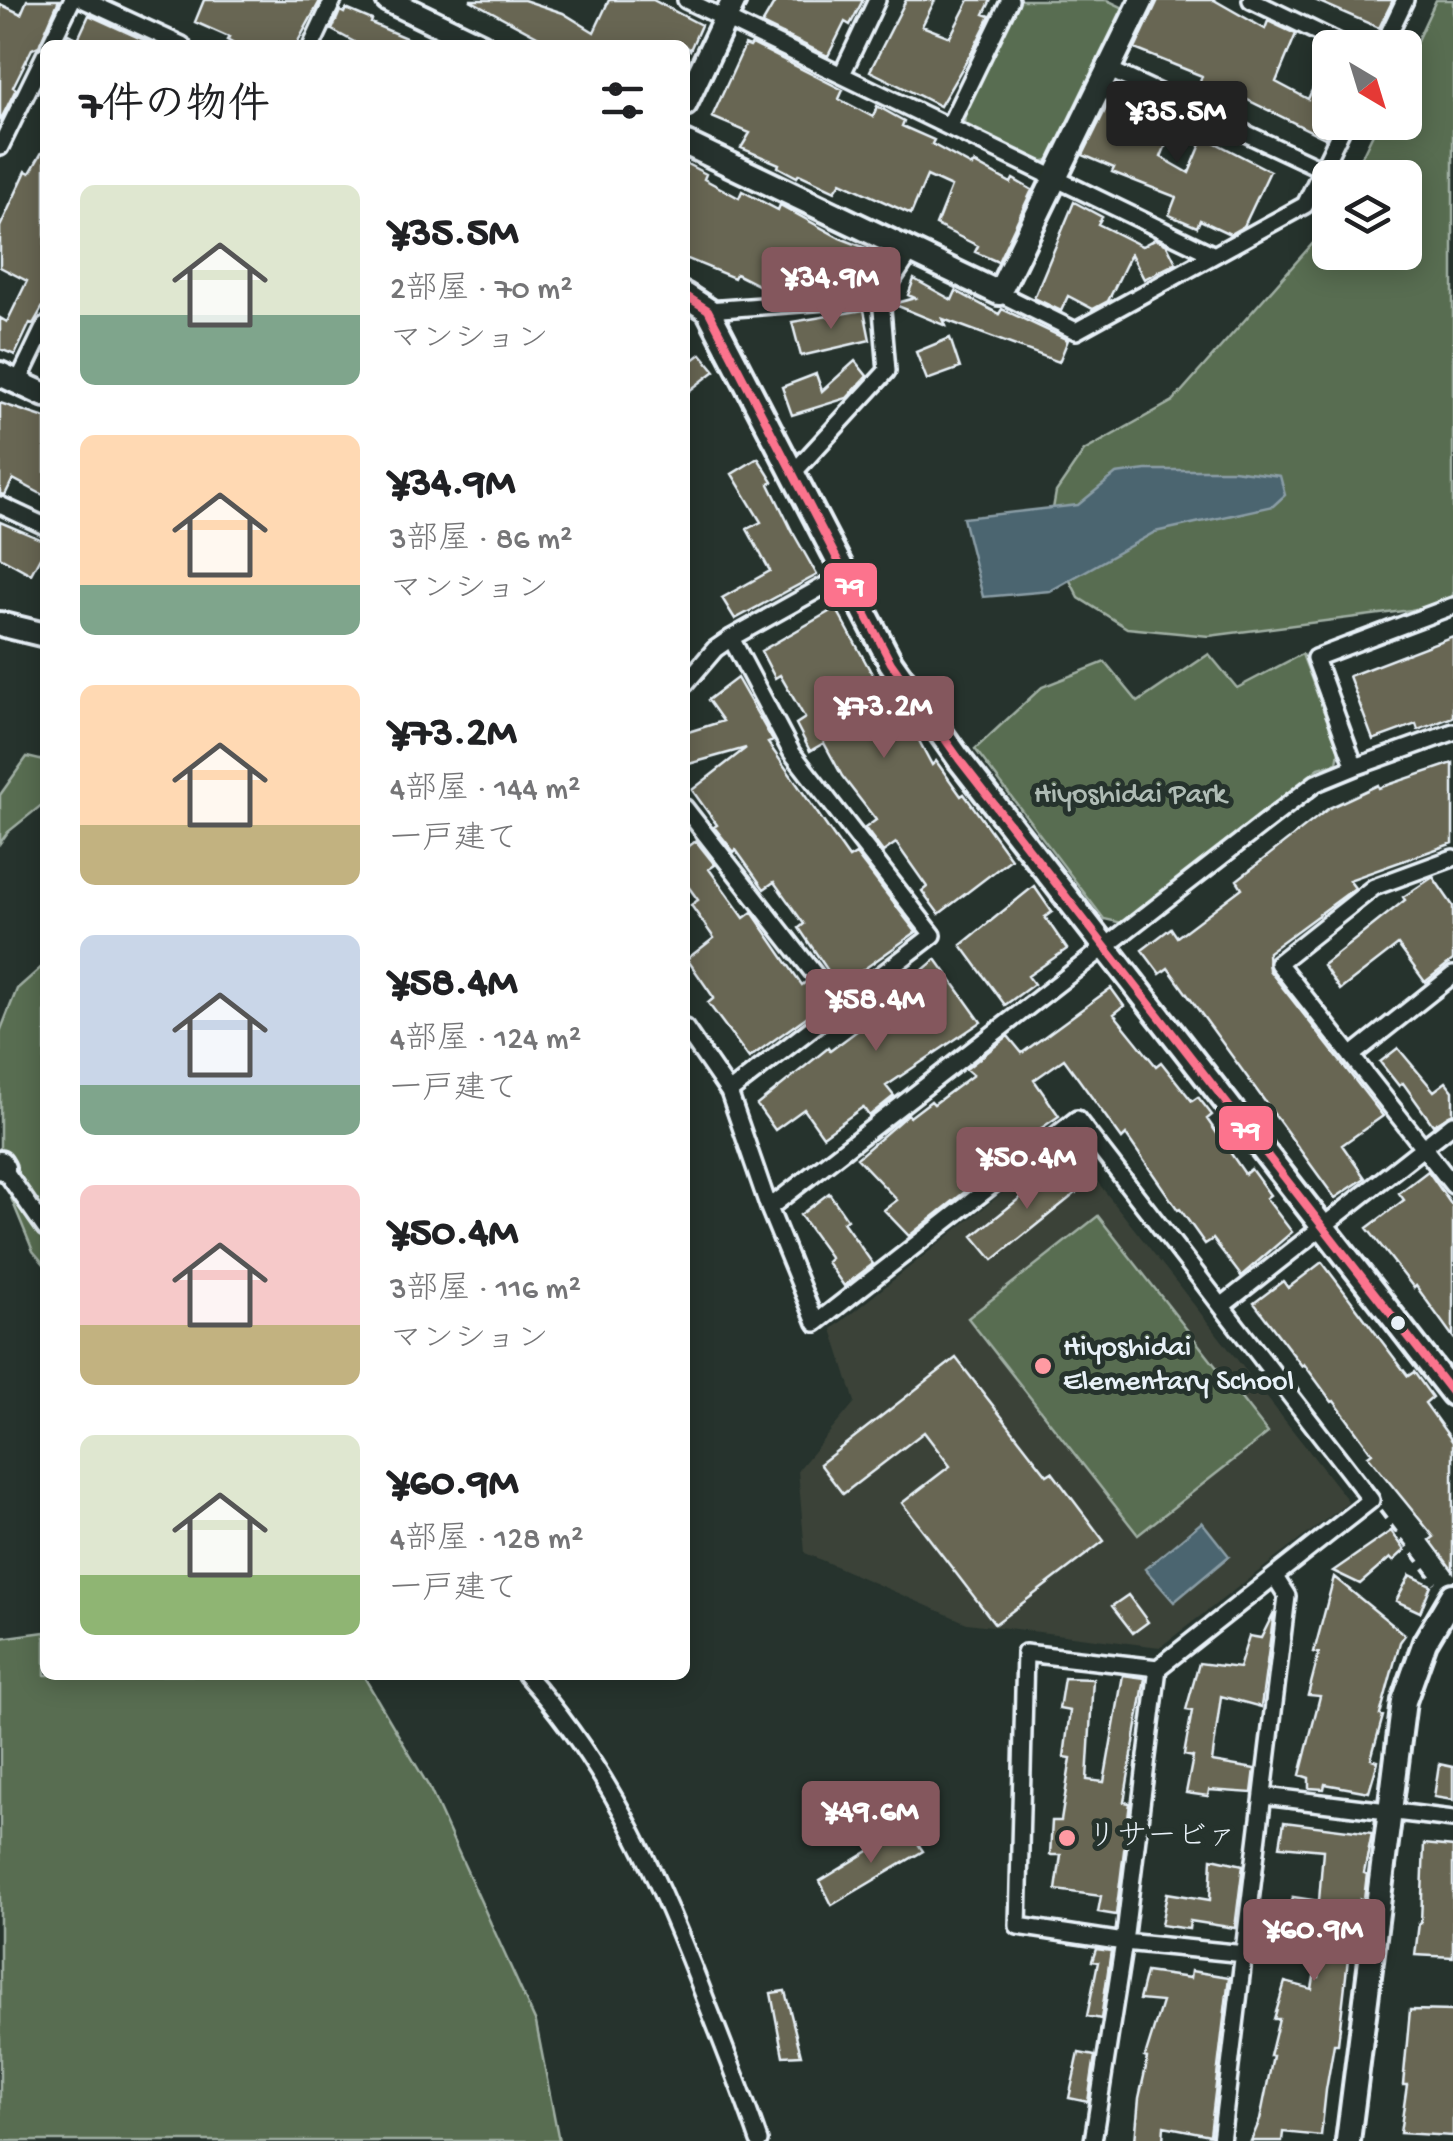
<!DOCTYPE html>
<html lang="ja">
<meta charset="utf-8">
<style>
:root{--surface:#fff;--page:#f2f2f2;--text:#202124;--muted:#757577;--accent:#84575d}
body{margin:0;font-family:"Gochi Hand","Klee One",sans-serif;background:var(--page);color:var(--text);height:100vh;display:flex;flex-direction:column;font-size:38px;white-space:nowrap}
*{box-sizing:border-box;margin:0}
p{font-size:32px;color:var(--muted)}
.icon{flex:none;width:55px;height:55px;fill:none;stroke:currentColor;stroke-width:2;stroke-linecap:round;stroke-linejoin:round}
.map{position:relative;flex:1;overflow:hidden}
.details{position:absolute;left:40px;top:40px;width:650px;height:1640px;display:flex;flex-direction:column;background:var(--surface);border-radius:15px;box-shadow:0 5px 25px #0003}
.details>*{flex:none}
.needle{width:65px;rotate:142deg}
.buttons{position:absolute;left:1312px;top:30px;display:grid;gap:20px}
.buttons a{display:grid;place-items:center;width:110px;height:110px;border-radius:15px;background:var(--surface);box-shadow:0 5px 25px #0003;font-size:50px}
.price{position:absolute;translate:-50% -85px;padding:0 22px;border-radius:10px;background:var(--accent);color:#fff;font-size:32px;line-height:65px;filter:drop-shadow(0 2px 5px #0008)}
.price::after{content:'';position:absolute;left:50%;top:60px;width:30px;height:22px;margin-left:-15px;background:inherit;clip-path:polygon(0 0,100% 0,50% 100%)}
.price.current{background:#222;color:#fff}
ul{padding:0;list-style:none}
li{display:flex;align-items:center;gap:30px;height:250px;padding:0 40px}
li span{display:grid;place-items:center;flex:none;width:280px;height:200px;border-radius:15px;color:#555}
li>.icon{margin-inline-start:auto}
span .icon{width:120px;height:120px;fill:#fffc;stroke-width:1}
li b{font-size:42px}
h2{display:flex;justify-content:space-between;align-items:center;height:120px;padding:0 40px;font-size:42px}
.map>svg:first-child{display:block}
.built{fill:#3a4238}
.green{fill:#596d51;stroke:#a0afa4;stroke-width:2.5}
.water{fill:#4b6570;stroke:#8a9da6;stroke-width:2.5}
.building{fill:#676652;stroke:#e8f1f8;stroke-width:2.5}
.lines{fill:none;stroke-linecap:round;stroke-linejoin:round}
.street-casing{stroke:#e8f1f8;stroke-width:22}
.secondary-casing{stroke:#e8f1f8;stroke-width:30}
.path{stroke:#e8f1f8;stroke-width:4;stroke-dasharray:10 8;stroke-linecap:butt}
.street{stroke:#26332d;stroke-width:15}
.secondary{stroke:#26332d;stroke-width:22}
.bus-1-casing{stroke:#26332d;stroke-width:15}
.bus-1{stroke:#fc738d;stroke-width:8}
.bus-dot{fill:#e8f1f8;stroke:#26332d;stroke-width:4}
.poi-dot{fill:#ff9aa2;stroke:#26332d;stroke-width:4}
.labels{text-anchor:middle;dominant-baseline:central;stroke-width:10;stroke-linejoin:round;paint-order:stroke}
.park-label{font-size:30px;fill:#afbcb5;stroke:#26332d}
.poi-label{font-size:30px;fill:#e8f1f8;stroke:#26332d;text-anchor:start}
.line-badge{stroke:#26332d;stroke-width:4}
.badge-label{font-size:28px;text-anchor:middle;font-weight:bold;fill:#fff}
</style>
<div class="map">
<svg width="1453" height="2141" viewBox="0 0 1453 2141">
<rect width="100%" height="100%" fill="#26332d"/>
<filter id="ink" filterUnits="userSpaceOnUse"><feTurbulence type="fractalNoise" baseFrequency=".01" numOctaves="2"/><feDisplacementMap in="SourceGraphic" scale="20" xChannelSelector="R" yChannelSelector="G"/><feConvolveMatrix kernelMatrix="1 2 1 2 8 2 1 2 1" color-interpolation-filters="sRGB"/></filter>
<g filter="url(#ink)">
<!-- built -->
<path class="built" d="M 1066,1142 L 1349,1502 L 1160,1647 L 967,1623 L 805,1553 L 798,1470 L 855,1402 L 832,1329 Z"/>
<!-- green -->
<path class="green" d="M 1019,0 L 1107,0 L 1126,9 L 1053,159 L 1040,162 L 964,125 L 965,114 Z
M 1436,0 L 1453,0 L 1453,601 L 1411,610 L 1209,636 L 1127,628 L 1079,598 L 1056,553 L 1051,520 L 1056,492 L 1084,451 L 1173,401 L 1330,224 L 1330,252 L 1405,252 L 1405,178 L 1352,177 L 1378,123 L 1405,122 L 1405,66 Z
M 1209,654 L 1237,688 L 1302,654 L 1339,751 L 1337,763 L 1319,768 L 1122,923 L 1104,919 L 975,749 L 1042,687 L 1105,662 L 1138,702 Z
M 27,757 L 44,761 L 43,804 L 8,832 L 0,843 L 0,795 Z
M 45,964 L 45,1265 L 33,1251 L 0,1171 L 0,1032 L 17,989 Z
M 1098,1216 L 1268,1433 L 1138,1535 L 968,1318 Z
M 45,1632 L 45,1675 L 363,1675 L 429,1787 L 536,2023 L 559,2141 L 0,2141 L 0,1638 Z"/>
<!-- water -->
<path class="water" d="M 1146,470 L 1233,470 L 1280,476 L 1285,495 L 1273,506 L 1155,532 L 1050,591 L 983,597 L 963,518 L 1078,505 L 1116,474 Z
M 1202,1522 L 1229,1556 L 1174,1602 L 1145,1569 Z"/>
<!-- building -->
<path class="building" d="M 27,0 L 59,0 L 39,46 L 32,49 L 13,87 L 16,89 L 0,121 L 0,4 L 21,14 Z
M 204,0 L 319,0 L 320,1 L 296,45 L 236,45 L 227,40 L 229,37 L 195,22 Z
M 470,0 L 524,0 L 563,13 L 594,32 L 609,0 L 653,0 L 701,25 L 690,50 L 685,45 L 554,45 Z
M 776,0 L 863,0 L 850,25 L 845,22 L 828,56 L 762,24 Z
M 906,0 L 935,0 L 922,26 L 950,37 L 969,0 L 991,0 L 984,14 L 990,16 L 973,50 L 940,106 L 870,71 Z
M 1158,0 L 1214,0 L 1265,29 L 1268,21 L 1296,34 L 1276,82 L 1308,99 L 1330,51 L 1330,127 L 1325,138 L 1229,91 L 1226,99 L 1198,87 L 1202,76 L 1135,49 Z
M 1315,0 L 1393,0 L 1379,28 Z
M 346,9 L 372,20 L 371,23 L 422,45 L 360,45 L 332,30 L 340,11 L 344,13 Z
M 89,15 L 155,45 L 63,45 L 68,34 L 78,39 Z
M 752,44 L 843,90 L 839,99 L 873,117 L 877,106 L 904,121 L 902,126 L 934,140 L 932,144 L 972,166 L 974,163 L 1011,183 L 1013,179 L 1032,190 L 998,262 L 975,252 L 978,246 L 936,225 L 951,187 L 927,176 L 911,214 L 841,182 L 835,191 L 799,174 L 797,177 L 778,167 L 779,164 L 741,148 L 750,133 L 712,117 L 745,45 L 750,47 Z
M 1117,86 L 1142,99 L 1139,106 L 1174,125 L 1161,157 L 1189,173 L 1204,137 L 1270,171 L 1244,226 L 1230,234 L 1200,220 L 1197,227 L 1169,215 L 1176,197 L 1112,172 L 1114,168 L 1083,155 Z
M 45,147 L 45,303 L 33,324 L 30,323 L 15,355 L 0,349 L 0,318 L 7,322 L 27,281 L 0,267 L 0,227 L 26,171 L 30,173 Z
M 685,163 L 706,174 L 704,179 L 739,198 L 742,191 L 778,210 L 780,205 L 840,238 L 891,258 L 888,266 L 878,281 L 847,268 L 839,287 L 815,275 L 808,291 L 795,292 L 765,279 L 760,286 L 736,274 L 734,278 L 685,258 Z
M 1074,202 L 1102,217 L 1098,224 L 1142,246 L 1155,239 L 1167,245 L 1176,263 L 1144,279 L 1131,254 L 1108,301 L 1093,309 L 1068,296 L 1061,311 L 1034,298 Z
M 914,279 L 952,300 L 956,291 L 999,314 L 1002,309 L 1068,340 L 1059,362 L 943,319 L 946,326 L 893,304 L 915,298 L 908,295 Z
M 864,310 L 870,340 L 801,356 L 792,322 Z
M 950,338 L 960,368 L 927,380 L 916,352 Z
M 701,354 L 715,371 L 685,394 L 685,366 Z
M 855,361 L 867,376 L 847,398 L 792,415 L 782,387 L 816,374 L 822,391 Z
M 0,403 L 45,418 L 45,496 L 13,479 L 5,495 L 0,494 Z
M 758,458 L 773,482 L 769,484 L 792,531 L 817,575 L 735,619 L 722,598 L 770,571 L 747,529 L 761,522 L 732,474 Z
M 0,522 L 45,541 L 45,548 L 31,574 L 0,557 Z
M 836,608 L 882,692 L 885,690 L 904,725 L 909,722 L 932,765 L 936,761 L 961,796 L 964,794 L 1011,859 L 939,914 L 922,891 L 927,887 L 896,843 L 883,852 L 865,828 L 876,820 L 842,776 L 824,743 L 810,751 L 796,724 L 805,718 L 780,675 L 775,678 L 761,651 Z
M 1453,636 L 1453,717 L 1418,730 L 1416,724 L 1373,740 L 1349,676 Z
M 737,678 L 773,741 L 768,743 L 849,858 L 856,854 L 916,932 L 839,987 L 799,928 L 804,924 L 774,882 L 764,889 L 736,850 L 734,852 L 714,827 L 717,825 L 692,790 L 746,748 L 685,765 L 685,733 L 723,721 L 708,700 Z
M 1453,763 L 1453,843 L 1349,880 L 1355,888 L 1268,952 L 1269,970 L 1383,1116 L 1342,1145 L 1365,1178 L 1335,1198 L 1168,968 L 1160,974 L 1142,950 L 1171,928 L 1177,937 L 1242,888 L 1237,880 L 1329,808 L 1378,785 L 1379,788 Z
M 696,841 L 715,865 L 709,869 L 744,918 L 752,912 L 802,985 L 806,982 L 823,1005 L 749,1058 L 708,1003 L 714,998 L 687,959 L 714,938 L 691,905 L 698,900 L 685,882 L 685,849 Z
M 1433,877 L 1453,906 L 1453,960 L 1425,982 L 1398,945 L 1340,990 L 1323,965 L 1405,900 L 1403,897 Z
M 1034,886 L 1052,912 L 1045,917 L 1067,949 L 1028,976 L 1034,984 L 1005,1005 L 961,945 Z
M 936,959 L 981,1022 L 886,1086 L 894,1096 L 869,1116 L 863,1107 L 823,1136 L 804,1109 L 775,1130 L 757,1105 L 828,1048 L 830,1051 L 877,1016 L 874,1011 Z
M 1111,988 L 1124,1006 L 1114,1014 L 1156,1066 L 1161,1062 L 1192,1101 L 1198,1097 L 1212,1115 L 1207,1119 L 1245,1174 L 1251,1169 L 1270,1195 L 1266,1198 L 1292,1232 L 1241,1276 L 1213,1239 L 1205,1244 L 1180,1209 L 1178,1210 L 1126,1135 L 1122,1139 L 1064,1059 L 1034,1080 L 1059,1116 L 1030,1136 L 1027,1132 L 972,1171 L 980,1180 L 909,1236 L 884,1210 L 897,1200 L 857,1158 L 908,1114 L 910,1117 L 931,1101 L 934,1104 L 973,1075 L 966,1069 L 1008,1036 L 1022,1053 Z
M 1398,1048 L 1434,1091 L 1446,1082 L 1453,1091 L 1453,1113 L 1433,1125 L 1403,1083 L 1399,1086 L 1380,1062 Z
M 1062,1164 L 1082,1188 L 993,1260 L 973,1236 Z
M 1428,1171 L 1453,1207 L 1453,1337 L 1416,1286 L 1414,1288 L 1367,1228 L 1404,1200 L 1399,1193 Z
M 829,1193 L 847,1219 L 843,1222 L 873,1264 L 844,1286 L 827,1262 L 831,1258 L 800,1215 Z
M 1322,1262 L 1408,1376 L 1414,1372 L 1432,1397 L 1425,1403 L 1453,1442 L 1453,1571 L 1430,1540 L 1434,1537 L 1368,1456 L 1372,1453 L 1334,1401 L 1332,1402 L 1304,1364 L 1302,1366 L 1254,1303 L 1283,1281 L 1288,1288 Z
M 956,1358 L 1047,1475 L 1052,1472 L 1104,1541 L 995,1624 L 902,1503 L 950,1466 L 924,1432 L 843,1494 L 820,1464 Z
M 1391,1531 L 1405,1550 L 1393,1561 L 1390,1558 L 1360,1584 L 1333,1571 Z
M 1410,1575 L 1431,1585 L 1420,1612 L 1396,1601 Z
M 1334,1577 L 1405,1635 L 1400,1642 L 1380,1715 L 1383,1716 L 1371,1759 L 1378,1761 L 1369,1792 L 1325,1784 L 1324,1789 L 1309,1788 L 1309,1778 L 1300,1775 L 1320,1696 L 1308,1695 L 1319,1653 L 1314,1652 Z
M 1128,1595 L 1148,1622 L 1133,1633 L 1112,1606 Z
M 1274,1612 L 1261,1707 L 1221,1696 L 1212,1762 L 1255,1769 L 1252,1793 L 1209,1790 L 1208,1796 L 1186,1793 L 1193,1757 L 1184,1755 L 1192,1711 L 1186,1710 L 1199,1663 L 1239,1668 L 1249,1636 L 1261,1638 Z
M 1123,1675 L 1145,1678 L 1124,1802 L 1130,1803 L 1116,1915 L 1098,1912 L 1101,1896 L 1056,1890 L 1061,1855 L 1050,1855 L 1052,1821 L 1061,1821 L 1071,1758 L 1064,1757 L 1070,1711 L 1059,1709 L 1064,1678 L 1093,1679 L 1087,1780 L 1104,1782 Z
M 1439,1764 L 1453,1767 L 1453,1800 L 1434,1797 Z
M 1284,1822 L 1372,1833 L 1364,1873 L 1367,1874 L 1364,1899 L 1360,1899 L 1348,1959 L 1338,2044 L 1334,2044 L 1326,2090 L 1321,2136 L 1283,2132 L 1282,2141 L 1251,2141 L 1260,2120 L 1273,2056 L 1270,2056 L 1279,2019 L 1274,2019 L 1285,1982 L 1312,1989 L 1314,1977 L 1319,1977 L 1323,1939 L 1285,1934 L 1293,1897 L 1319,1901 L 1323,1850 L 1280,1846 Z
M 907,1828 L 923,1851 L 832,1905 L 820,1881 Z
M 1424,1844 L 1453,1847 L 1453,1957 L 1415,1955 L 1419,1923 L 1421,1923 Z
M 1212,1858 L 1243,1865 L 1235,1928 L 1190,1921 L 1189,1929 L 1161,1925 L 1167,1893 L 1210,1900 Z
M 1096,1949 L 1111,1951 L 1101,2019 L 1087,2016 L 1098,1962 L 1092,1961 Z
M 1191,1971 L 1229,1977 L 1210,2135 L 1164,2126 L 1163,2141 L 1135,2141 L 1139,2098 L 1148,2058 L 1145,2057 L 1162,2002 L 1139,2000 L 1146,1972 L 1190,1978 Z
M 785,1991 L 801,2055 L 783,2056 L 771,1993 Z
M 1410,2010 L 1453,2011 L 1453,2136 L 1400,2133 L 1407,2085 L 1403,2085 Z
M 1079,2053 L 1095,2056 L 1088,2102 L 1069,2098 Z"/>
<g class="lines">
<defs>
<path id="street" d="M 84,0 L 182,45
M 686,0 L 1212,254
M 1251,0 L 1350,48
M 50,45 L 72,0
M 312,45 L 333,0
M 1382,48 L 1405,0
M 1108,69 L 1322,169
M 842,74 L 877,0
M 949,126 L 1010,0
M 0,147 L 45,55
M 999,293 L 1076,331 L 1305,205 L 1345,122
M 708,310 L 881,297
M 18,382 L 45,326
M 794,472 L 887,371 L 881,297 L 911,252
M 0,505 L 45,526
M 685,684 L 715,649 L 731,638 L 844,575
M 1355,767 L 1453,732
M 685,808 L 840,1007
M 1453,858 L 1374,887 L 1278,963 L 1453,1185
M 685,1028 L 729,1092 L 769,1208 L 816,1323 L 1077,1119 L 1371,1500 L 1158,1668 L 1124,1942 L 1093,2141
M 1351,1056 L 1453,975
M 729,1092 L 933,935 L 792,753 L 731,638
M 3,1168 L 45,1228
M 769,1208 L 1316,783 L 1355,767 L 1315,658 L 1453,606
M 1223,1305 L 1453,1124
M 1158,1668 L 1025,1653 L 1018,1926 L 1124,1942 L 1245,1954
M 526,1675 C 614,1772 664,1890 710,2011 C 727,2054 744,2097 759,2141
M 1264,1796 L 1453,1819
M 1221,2141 L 1287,1596 L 1275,1577"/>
<path id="secondary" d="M 388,0 L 481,45
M 685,104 L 734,0
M 685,143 L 999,293 L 1142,0
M 685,295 L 708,310 L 891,663 L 959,759 L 1453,1394
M 0,374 L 45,395
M 0,624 L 45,635
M 0,1163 L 3,1168
M 1348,2141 L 1404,1701 L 1425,1642 L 1453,1595"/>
</defs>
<!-- street casing -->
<use href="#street" class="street-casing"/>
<!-- secondary casing -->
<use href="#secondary" class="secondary-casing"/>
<!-- path -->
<path class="path" d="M 1380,1511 L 1435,1583"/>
<!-- street -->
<use href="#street" class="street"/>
<!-- secondary -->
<use href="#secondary" class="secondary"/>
<defs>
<path id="bus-1" d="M 685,295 L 708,310 L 891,663 L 959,759 L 1453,1394"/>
</defs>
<!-- bus-1 casing -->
<use href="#bus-1" class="bus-1-casing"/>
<!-- bus-1 -->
<use href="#bus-1" class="bus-1"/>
</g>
</g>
<!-- markers -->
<circle class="bus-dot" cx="1398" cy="1323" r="9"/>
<g class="poi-dot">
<circle cx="1043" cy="1366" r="10"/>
<circle cx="1067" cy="1838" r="10"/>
</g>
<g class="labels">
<!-- park labels -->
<g class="park-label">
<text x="1130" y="796">Hiyoshidai Park</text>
</g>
<!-- poi labels -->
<g class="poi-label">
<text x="1063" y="1349">Hiyoshidai<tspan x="1063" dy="34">Elementary School</tspan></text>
<text x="1087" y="1838">リサービァ</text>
</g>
</g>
<g class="line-badge">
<rect x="822" y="561" width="57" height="48" rx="10" fill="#fc738d"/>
<rect x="1217" y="1104" width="58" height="48" rx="10" fill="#fc738d"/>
</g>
<g class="badge-label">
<text x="850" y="594">79</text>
<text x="1246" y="1138">79</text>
</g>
</svg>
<div class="buttons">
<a><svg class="needle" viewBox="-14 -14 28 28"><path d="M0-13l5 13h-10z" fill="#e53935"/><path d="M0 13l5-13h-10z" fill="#757577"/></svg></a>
<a><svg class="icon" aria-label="layers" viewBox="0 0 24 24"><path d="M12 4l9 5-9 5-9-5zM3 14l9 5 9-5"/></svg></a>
</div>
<b class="price current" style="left:1177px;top:166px">¥35.5M</b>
<b class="price" style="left:831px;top:332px">¥34.9M</b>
<b class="price" style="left:884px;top:761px">¥73.2M</b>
<b class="price" style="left:876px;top:1054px">¥58.4M</b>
<b class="price" style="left:1027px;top:1212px">¥50.4M</b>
<b class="price" style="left:871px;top:1866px">¥49.6M</b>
<b class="price" style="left:1314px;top:1984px">¥60.9M</b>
<section class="details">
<h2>7件の物件<svg class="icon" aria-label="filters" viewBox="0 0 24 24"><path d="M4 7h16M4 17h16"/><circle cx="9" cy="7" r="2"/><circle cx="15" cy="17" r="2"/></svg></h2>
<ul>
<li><span style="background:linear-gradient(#dfe7d0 65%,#7fa58c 0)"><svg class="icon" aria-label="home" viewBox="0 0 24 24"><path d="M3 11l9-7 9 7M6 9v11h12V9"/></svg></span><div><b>¥35.5M</b><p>2部屋 · 70 m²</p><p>マンション</p></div></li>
<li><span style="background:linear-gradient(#ffd9b3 75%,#7fa58c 0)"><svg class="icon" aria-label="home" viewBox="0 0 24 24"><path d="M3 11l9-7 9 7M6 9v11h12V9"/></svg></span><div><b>¥34.9M</b><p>3部屋 · 86 m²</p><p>マンション</p></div></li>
<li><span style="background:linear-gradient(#ffd9b3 70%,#c2b280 0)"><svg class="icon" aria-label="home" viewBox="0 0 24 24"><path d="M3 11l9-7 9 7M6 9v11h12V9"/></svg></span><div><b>¥73.2M</b><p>4部屋 · 144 m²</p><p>一戸建て</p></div></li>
<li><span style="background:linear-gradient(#c9d6e8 75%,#7fa58c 0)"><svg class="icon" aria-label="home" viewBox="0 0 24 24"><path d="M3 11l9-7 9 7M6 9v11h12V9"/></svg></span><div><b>¥58.4M</b><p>4部屋 · 124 m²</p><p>一戸建て</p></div></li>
<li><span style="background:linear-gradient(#f6c9c9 70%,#c2b280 0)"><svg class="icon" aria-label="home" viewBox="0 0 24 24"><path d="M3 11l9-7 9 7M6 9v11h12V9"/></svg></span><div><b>¥50.4M</b><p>3部屋 · 116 m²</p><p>マンション</p></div></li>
<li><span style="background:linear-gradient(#dfe7d0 70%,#8fb573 0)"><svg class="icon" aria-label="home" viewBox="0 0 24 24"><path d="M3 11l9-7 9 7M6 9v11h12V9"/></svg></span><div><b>¥60.9M</b><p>4部屋 · 128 m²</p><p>一戸建て</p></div></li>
</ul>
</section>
</div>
